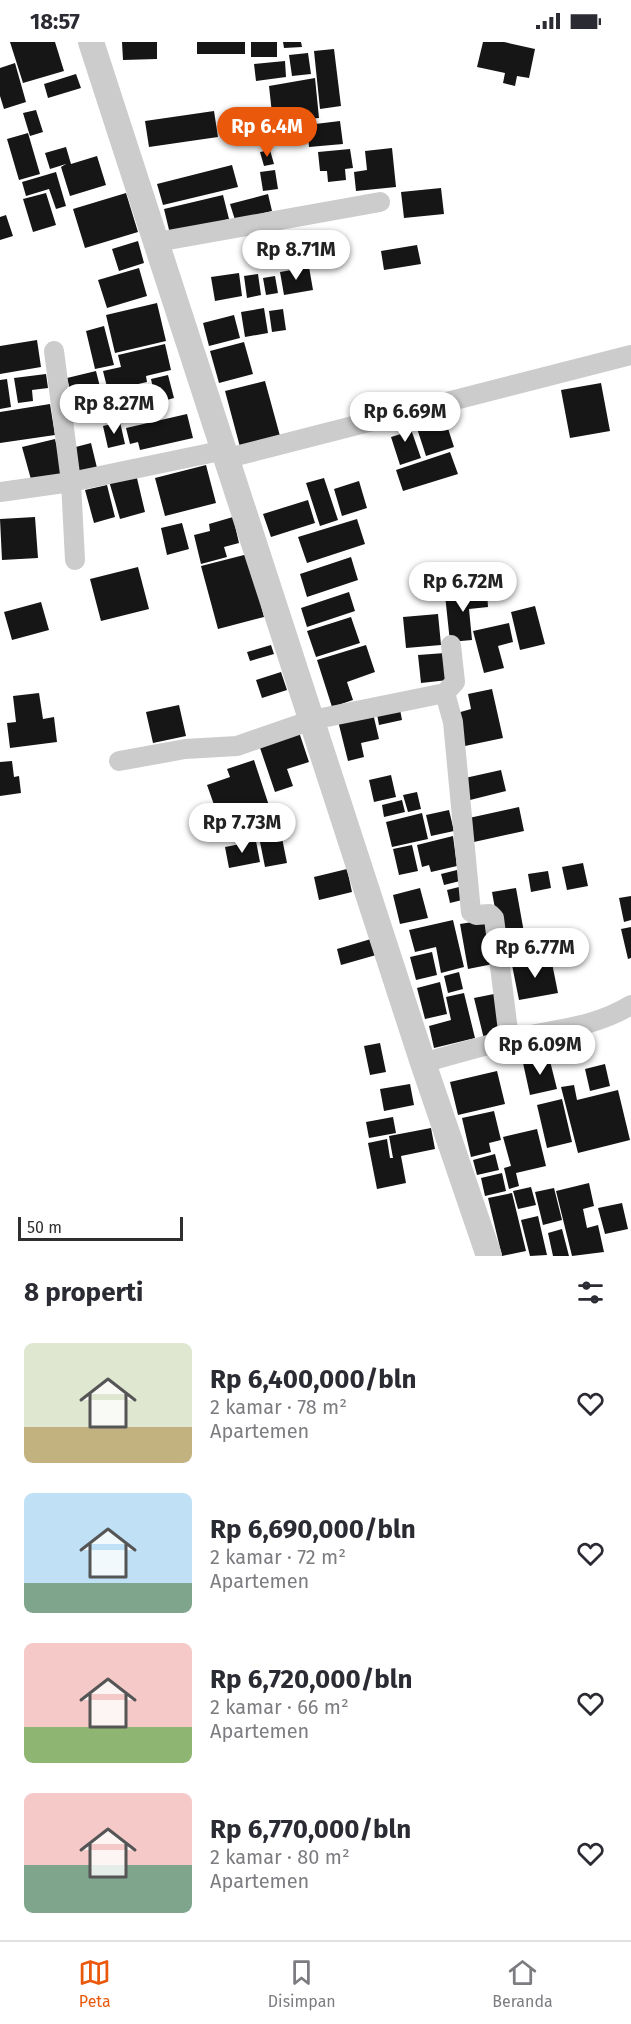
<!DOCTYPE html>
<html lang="id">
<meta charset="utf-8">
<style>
:root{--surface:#fff;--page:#f2f2f3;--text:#2b2b33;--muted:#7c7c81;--line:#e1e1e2;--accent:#ea580c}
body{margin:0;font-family:"Fira Sans",sans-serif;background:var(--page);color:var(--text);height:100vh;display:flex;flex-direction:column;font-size:22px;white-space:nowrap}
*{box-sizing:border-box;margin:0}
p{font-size:20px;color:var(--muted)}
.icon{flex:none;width:33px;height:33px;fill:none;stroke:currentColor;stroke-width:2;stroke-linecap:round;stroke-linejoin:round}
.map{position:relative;height:1214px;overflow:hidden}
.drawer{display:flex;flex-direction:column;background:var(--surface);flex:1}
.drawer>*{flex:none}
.scale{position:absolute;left:18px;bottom:15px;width:165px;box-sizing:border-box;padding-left:6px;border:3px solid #2f2f2f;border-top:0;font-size:16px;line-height:21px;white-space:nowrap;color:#2f2f2f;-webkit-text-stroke:4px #fff;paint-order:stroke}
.price{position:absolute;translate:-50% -51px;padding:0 14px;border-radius:21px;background:#fff;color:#222;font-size:20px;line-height:39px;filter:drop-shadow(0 2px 3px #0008)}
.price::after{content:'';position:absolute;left:50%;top:36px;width:18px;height:14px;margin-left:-9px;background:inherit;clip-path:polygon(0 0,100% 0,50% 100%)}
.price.on{background:var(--accent);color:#fff}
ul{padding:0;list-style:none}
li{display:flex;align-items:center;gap:18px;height:150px;padding:0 24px}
li span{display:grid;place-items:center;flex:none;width:168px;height:120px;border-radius:9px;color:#555}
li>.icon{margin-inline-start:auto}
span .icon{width:72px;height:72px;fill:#fffc;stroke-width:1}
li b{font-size:26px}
h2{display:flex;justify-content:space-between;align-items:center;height:72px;padding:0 24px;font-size:26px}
.status{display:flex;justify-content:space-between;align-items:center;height:42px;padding:0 30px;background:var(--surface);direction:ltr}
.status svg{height:16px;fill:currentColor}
.dock{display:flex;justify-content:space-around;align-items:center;height:84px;border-top:2px solid var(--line);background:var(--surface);font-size:16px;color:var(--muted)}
.dock a{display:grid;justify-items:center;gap:3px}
.dock .on{color:var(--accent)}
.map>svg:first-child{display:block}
.building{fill:#161616}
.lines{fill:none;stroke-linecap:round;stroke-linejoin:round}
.minor{stroke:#ccc;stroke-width:20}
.tertiary{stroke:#ccc;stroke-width:26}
</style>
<div class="status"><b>18:57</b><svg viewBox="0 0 49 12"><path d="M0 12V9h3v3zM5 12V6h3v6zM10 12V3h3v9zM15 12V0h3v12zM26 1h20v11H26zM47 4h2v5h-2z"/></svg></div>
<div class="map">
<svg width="631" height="1214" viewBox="0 0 631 1214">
<rect width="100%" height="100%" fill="#fff"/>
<!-- building -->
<path class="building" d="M 10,0 L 55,0 L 64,29 L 23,41 Z
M 122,0 L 157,0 L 157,17 L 123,18 Z
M 197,0 L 245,0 L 245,12 L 197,12 Z
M 251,0 L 277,0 L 277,15 L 251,15 Z
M 283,0 L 301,0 L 302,5 L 284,6 Z
M 483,0 L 504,0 L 535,7 L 529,36 L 517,34 L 515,44 L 503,41 L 505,31 L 477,25 Z
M 334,7 L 341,64 L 320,67 L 314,9 Z
M 308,11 L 311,32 L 292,34 L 289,13 Z
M 285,19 L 286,35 L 256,39 L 254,22 Z
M 15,21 L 26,60 L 4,67 L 0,54 L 0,26 Z
M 76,32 L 81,46 L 48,56 L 44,42 Z
M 315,36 L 319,76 L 297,78 L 298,87 L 274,90 L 269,44 Z
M 36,68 L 43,90 L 30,94 L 23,71 Z
M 214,69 L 218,95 L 149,105 L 145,79 Z
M 340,79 L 343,102 L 309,105 L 307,83 Z
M 28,91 L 40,132 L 19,138 L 7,97 Z
M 66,105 L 71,122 L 97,114 L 106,143 L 70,154 L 61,125 L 66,122 L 50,127 L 45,111 Z
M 392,106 L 396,145 L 356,149 L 354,130 L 367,128 L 365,109 Z
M 350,107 L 353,126 L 345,127 L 346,138 L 328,140 L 327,129 L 320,129 L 318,110 Z
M 270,108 L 274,122 L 264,124 L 260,110 Z
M 232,123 L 238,145 L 163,163 L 157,142 Z
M 275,128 L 278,147 L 263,149 L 260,130 Z
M 56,130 L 66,164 L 56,167 L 49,147 L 26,154 L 22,140 Z
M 441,146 L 444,172 L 404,176 L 401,150 Z
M 46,151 L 56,183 L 33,190 L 23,157 Z
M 126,151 L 138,190 L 85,206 L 73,167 Z
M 268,152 L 272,169 L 235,178 L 230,162 Z
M 223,153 L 229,177 L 170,192 L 164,167 Z
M 6,173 L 13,194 L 0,198 L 0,175 Z
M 138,199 L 144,221 L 119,229 L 112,207 Z
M 417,203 L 421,222 L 384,228 L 381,209 Z
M 309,225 L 313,248 L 284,253 L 280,230 Z
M 139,226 L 147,254 L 107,266 L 98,238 Z
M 239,231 L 242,254 L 215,259 L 211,235 Z
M 258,232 L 261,253 L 247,256 L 244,234 Z
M 275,234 L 278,251 L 266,253 L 263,236 Z
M 157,261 L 166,299 L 115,311 L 106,273 Z
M 264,266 L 268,291 L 245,295 L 241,270 Z
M 283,267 L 286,288 L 272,290 L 269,269 Z
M 234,273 L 240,296 L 209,304 L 203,281 Z
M 104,284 L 114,323 L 95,327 L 86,289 Z
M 37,298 L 41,325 L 0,332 L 0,304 Z
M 244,300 L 253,332 L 219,341 L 210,309 Z
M 165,302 L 171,328 L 146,334 L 147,340 L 108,349 L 103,329 L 121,325 L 118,313 Z
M 96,329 L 100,345 L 71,352 L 67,336 Z
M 46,332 L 48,346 L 32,348 L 33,359 L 18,361 L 14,336 Z
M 168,333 L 174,356 L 156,361 L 151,337 Z
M 7,337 L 11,365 L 0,367 L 0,338 Z
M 265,339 L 280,394 L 240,405 L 225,349 Z
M 601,341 L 610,389 L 570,396 L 561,348 Z
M 149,343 L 155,372 L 128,378 L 121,350 Z
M 50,362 L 55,393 L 0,401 L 0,370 Z
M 442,368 L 454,405 L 426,414 L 414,377 Z
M 187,372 L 193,396 L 140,408 L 138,400 L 130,402 L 126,386 Z
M 406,373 L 421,416 L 400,423 L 391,395 L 401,392 L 395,377 Z
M 120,380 L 125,402 L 108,406 L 103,384 Z
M 55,397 L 64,433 L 32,441 L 22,405 Z
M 91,401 L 98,430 L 76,435 L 68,407 Z
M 450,410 L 458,432 L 403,449 L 396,428 Z
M 206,423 L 216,461 L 165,474 L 155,436 Z
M 136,432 L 145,470 L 120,477 L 109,439 Z
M 324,436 L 338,478 L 320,484 L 306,441 Z
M 359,439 L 367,466 L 342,474 L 334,447 Z
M 107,443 L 115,475 L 94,481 L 85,448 Z
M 308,458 L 315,481 L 271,495 L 263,472 Z
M 35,475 L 38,516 L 2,518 L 0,477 Z
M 233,475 L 239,501 L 224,505 L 227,515 L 201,522 L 194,493 L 210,489 L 209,482 Z
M 357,477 L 365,502 L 307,521 L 298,495 Z
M 182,481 L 189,507 L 167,513 L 161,486 Z
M 248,512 L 264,575 L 218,587 L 201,524 Z
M 351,515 L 358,538 L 307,555 L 300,532 Z
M 138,525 L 149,567 L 101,579 L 90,537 Z
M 487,549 L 488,565 L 469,567 L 472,598 L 450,600 L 445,553 Z
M 349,550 L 355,569 L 307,585 L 301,566 Z
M 41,560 L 49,588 L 12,598 L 4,570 Z
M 535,564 L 545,602 L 520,608 L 511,570 Z
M 438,572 L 441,603 L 406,606 L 403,575 Z
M 351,575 L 360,601 L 316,615 L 307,589 Z
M 509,581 L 513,600 L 498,604 L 504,626 L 484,631 L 473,589 Z
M 271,603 L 274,612 L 250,619 L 247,610 Z
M 366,603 L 375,630 L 347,640 L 353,658 L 332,665 L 317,618 Z
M 445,611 L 448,638 L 421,641 L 418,613 Z
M 281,630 L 287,648 L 262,656 L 256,638 Z
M 492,647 L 503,696 L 465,704 L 457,671 L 471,667 L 468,652 Z
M 39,651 L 43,677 L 54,675 L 57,700 L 10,706 L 7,681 L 16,680 L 13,654 Z
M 399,662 L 402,678 L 379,683 L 376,667 Z
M 179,663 L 186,694 L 153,701 L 146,670 Z
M 372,667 L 379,697 L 361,701 L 364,715 L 348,719 L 337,675 Z
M 299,690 L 309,720 L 287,727 L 293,744 L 275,750 L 259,703 Z
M 254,718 L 277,788 L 250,797 L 240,767 L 218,774 L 207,743 L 230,735 L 227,727 Z
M 12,719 L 14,735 L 19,734 L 21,751 L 0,754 L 0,720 Z
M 501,728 L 506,749 L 470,758 L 465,736 Z
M 391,733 L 396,755 L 374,760 L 369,738 Z
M 417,750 L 421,767 L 408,770 L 403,753 Z
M 402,758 L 405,770 L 384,775 L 382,763 Z
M 519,765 L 524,789 L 474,800 L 469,776 Z
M 449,768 L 454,789 L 431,794 L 426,773 Z
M 422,771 L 428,797 L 392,805 L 386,780 Z
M 453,794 L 457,824 L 431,830 L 429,823 L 422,825 L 417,803 Z
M 282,796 L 287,821 L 265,825 L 260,800 Z
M 256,799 L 260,820 L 229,826 L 225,805 Z
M 412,803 L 418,829 L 399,833 L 393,807 Z
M 583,821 L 588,844 L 567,848 L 562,825 Z
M 347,827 L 352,850 L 319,858 L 314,835 Z
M 457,828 L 460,839 L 444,843 L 441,832 Z
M 548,829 L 551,846 L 531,850 L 528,832 Z
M 463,844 L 466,857 L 450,861 L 447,848 Z
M 420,846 L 428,876 L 400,882 L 393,853 Z
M 516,846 L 525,896 L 501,900 L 492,850 Z
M 631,854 L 631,878 L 624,880 L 619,856 Z
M 453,878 L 464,925 L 441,931 L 436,905 L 415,910 L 409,888 Z
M 485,878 L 493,922 L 468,927 L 460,882 Z
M 631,885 L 631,916 L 628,917 L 621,887 Z
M 371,897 L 376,913 L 341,923 L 337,907 Z
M 432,910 L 437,933 L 416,938 L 410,915 Z
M 551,916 L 558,951 L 519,958 L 512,923 Z
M 459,930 L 463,947 L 448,951 L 444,934 Z
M 440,940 L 447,972 L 425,977 L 417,946 Z
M 464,951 L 475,996 L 434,1006 L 429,984 L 451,978 L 446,955 Z
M 494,952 L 503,992 L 484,997 L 474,956 Z
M 380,1001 L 386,1030 L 370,1033 L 364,1004 Z
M 549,1015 L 557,1047 L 530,1053 L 523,1021 Z
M 605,1022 L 610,1044 L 590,1049 L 585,1027 Z
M 497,1029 L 505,1062 L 458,1073 L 450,1040 Z
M 410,1042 L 414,1063 L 384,1069 L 380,1047 Z
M 574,1043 L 577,1058 L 618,1048 L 630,1098 L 578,1111 L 561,1045 Z
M 562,1057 L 572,1100 L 547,1106 L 537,1063 Z
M 494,1069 L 501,1098 L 489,1101 L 491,1110 L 471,1115 L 462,1076 Z
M 393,1075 L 396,1091 L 369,1096 L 366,1080 Z
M 431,1086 L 435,1107 L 401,1114 L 406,1141 L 377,1147 L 368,1101 L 387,1097 L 390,1116 L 393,1116 L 389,1094 Z
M 537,1087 L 546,1124 L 516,1131 L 519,1144 L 509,1147 L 504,1126 L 511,1124 L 503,1095 Z
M 495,1112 L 499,1128 L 477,1133 L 473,1118 Z
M 502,1131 L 506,1149 L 485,1154 L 481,1136 Z
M 589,1141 L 594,1164 L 583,1167 L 587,1186 L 598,1183 L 604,1210 L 572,1214 L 556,1149 Z
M 531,1145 L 536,1163 L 518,1167 L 513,1149 Z
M 554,1146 L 562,1178 L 543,1183 L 535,1150 Z
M 512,1151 L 526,1209 L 502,1214 L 488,1156 Z
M 622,1161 L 628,1187 L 605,1192 L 598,1166 Z
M 538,1174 L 547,1213 L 530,1214 L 521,1178 Z
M 562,1187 L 569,1214 L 553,1214 L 548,1191 Z"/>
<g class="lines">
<!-- minor -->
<path class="minor" d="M 157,200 L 380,160
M 54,309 L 71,440 L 75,518
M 228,416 L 631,313
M 0,450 L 71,440 L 225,408
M 445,651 L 453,680 L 471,870 L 476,873 L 490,872 L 494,876 L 509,997
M 119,719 L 185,707 L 237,704 L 312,678 L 445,651 L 455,640 L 451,603
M 423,1021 C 451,1013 479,1005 508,998 C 551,987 592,987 631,963"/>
<!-- tertiary -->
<path class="tertiary" d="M 91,0 L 423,1021 L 489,1214"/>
</g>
</svg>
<div class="scale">50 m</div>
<b class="price on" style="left:267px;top:116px">Rp 6.4M</b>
<b class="price" style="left:296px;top:239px">Rp 8.71M</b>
<b class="price" style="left:114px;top:393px">Rp 8.27M</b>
<b class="price" style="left:405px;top:401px">Rp 6.69M</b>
<b class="price" style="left:463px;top:571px">Rp 6.72M</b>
<b class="price" style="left:242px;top:812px">Rp 7.73M</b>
<b class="price" style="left:535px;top:937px">Rp 6.77M</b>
<b class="price" style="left:540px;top:1034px">Rp 6.09M</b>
</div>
<section class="drawer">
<h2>8 properti<svg class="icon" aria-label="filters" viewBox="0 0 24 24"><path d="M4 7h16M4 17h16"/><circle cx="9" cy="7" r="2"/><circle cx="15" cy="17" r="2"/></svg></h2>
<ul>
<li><span style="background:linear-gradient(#dfe7d0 70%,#c2b280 0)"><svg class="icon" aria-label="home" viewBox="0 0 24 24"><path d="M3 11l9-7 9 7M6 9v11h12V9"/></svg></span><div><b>Rp 6,400,000/bln</b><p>2 kamar · 78 m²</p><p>Apartemen</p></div><svg class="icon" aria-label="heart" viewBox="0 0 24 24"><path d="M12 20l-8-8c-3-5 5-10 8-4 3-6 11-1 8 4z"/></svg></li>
<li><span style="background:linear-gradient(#bfe0f5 75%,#7fa58c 0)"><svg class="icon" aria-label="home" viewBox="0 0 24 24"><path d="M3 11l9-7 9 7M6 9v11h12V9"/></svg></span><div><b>Rp 6,690,000/bln</b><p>2 kamar · 72 m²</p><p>Apartemen</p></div><svg class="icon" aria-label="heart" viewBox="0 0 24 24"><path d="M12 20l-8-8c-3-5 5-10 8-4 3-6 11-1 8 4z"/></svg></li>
<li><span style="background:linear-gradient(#f6c9c9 70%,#8fb573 0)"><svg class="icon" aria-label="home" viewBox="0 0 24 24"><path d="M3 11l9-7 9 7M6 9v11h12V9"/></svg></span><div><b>Rp 6,720,000/bln</b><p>2 kamar · 66 m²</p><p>Apartemen</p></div><svg class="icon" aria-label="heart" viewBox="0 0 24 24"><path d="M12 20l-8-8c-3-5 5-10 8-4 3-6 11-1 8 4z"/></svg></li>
<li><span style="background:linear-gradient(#f6c9c9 60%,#7fa58c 0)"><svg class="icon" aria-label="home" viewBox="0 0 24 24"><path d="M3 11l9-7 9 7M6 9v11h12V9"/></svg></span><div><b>Rp 6,770,000/bln</b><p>2 kamar · 80 m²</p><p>Apartemen</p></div><svg class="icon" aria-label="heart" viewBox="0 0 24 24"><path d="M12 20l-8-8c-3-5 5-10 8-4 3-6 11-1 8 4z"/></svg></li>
</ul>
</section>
<nav class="dock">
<a class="on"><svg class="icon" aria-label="map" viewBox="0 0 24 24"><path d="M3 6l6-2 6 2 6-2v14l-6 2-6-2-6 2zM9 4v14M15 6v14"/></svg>Peta</a>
<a><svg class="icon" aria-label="saved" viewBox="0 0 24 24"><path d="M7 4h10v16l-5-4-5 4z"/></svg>Disimpan</a>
<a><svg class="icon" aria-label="home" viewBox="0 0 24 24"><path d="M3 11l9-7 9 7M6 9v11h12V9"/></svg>Beranda</a>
</nav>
